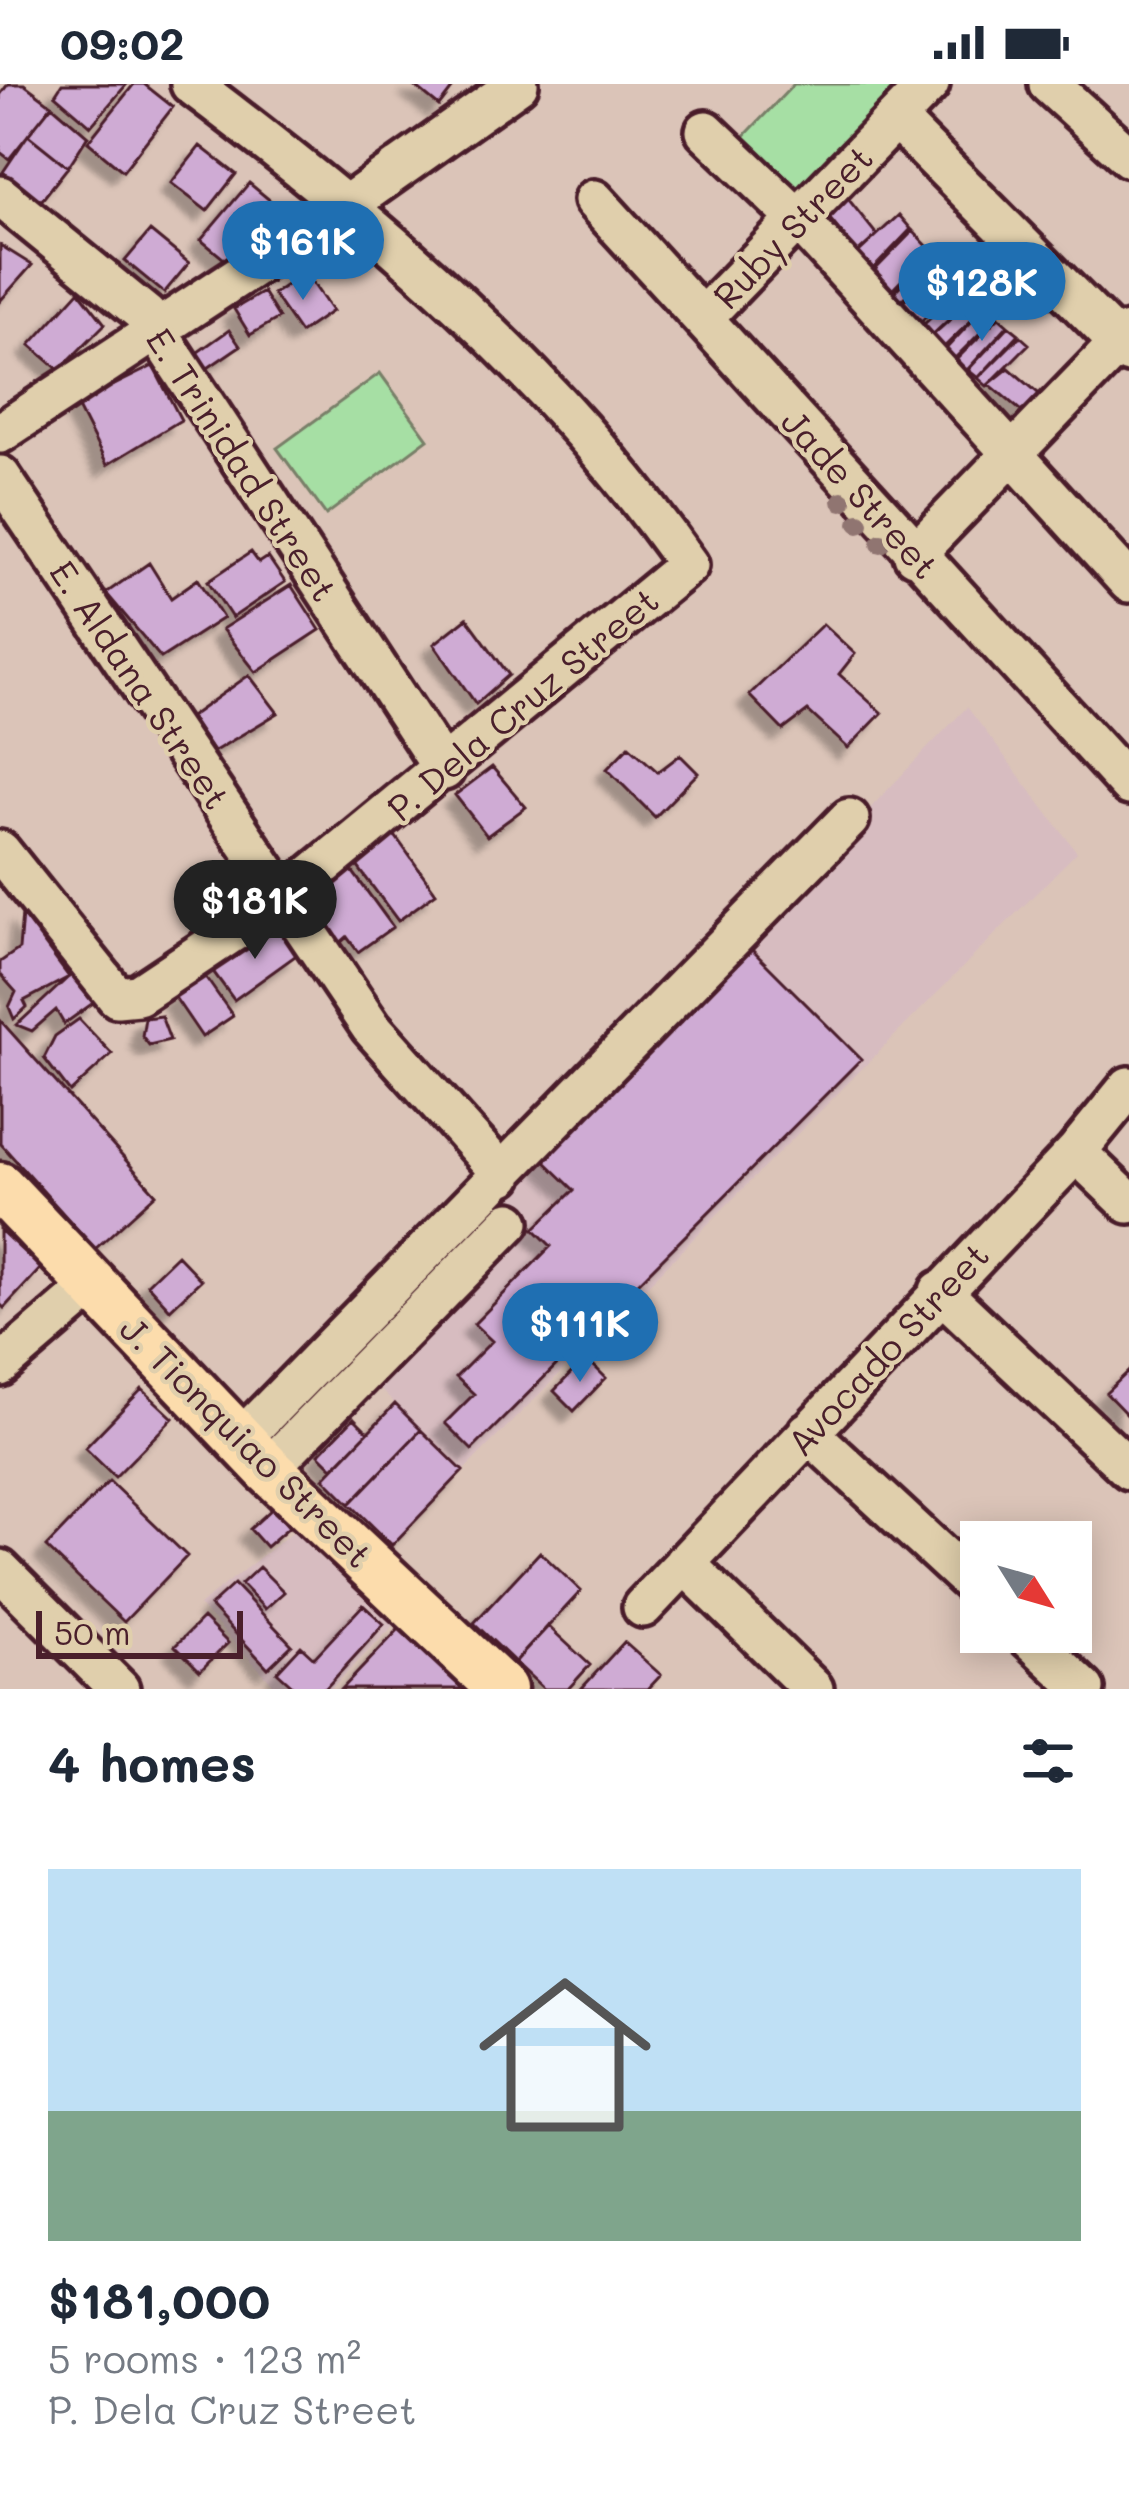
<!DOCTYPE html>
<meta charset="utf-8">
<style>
:root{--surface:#fff;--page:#f6f6f7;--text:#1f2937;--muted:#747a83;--accent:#1f6fb2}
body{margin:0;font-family:Mali,sans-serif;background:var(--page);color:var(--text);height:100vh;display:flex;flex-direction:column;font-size:45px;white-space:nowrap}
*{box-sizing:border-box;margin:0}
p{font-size:39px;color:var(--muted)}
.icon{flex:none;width:66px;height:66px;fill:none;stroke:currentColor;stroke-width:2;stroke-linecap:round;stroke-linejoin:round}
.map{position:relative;height:1605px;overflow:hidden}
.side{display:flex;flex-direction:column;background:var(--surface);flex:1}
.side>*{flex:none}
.needle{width:78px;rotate:127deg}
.tools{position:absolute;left:960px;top:1437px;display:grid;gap:24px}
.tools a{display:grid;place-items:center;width:132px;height:132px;border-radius:0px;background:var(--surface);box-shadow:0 6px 30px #0003;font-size:60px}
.scale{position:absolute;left:36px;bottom:30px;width:207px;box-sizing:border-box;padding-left:12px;border:6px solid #4a1f2b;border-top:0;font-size:33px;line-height:42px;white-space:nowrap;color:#4a1f2b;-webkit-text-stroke:9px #e0cfac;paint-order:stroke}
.price{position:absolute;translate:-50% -102px;padding:0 27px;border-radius:42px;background:var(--accent);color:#fff;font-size:39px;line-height:78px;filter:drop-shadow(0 3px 6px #0008)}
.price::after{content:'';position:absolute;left:50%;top:72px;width:36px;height:27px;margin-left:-18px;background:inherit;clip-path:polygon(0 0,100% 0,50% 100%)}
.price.selected{background:#222;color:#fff}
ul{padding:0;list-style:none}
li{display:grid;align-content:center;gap:24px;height:636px;padding:0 48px}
li span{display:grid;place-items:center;height:372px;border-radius:0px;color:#555}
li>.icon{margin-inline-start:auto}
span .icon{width:216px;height:216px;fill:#fffc;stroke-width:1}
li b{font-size:51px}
h2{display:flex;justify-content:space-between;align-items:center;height:144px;padding:0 48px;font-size:51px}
.status{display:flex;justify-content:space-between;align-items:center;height:84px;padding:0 60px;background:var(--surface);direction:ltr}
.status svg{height:33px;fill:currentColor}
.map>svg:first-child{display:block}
.built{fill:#d7bcc0}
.green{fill:#a6dfa4;stroke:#787f68;stroke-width:3}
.building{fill:#cfabd4;stroke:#4a1f2b;stroke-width:3;filter:url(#shadow)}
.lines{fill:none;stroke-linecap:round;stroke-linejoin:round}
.minor-casing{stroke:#4a1f2b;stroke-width:48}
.major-casing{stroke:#4a1f2b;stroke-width:57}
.minor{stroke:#e0cfac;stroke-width:39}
.major{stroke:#fcdcac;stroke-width:48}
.tree{fill:#907471}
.labels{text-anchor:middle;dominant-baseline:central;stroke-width:9;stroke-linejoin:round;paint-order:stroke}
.street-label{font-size:36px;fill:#4a1f2b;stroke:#e0cfac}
</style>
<div class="status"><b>09:02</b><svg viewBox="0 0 49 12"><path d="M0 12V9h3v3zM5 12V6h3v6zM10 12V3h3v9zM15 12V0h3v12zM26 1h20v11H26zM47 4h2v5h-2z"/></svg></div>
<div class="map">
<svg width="1129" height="1605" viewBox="0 0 1129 1605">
<defs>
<filter id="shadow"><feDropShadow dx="-11" dy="11" stdDeviation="3" flood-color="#0004"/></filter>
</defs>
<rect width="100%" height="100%" fill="#dbc4b8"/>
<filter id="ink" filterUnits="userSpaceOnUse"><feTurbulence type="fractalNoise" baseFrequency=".00833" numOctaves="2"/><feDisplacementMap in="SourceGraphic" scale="24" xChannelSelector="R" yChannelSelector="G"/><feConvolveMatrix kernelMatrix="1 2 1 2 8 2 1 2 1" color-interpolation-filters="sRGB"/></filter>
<g filter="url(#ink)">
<!-- built -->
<path class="built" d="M 967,623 L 1077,768 L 463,1387 L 346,1272 Z
M 295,1446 L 397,1538 L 331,1605 L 278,1605 L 199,1521 Z"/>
<!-- green -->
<path class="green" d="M 794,0 L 920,0 L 798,128 L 733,64 Z
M 380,289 L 428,355 L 326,431 L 277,364 Z"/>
<!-- building -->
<path class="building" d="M 8,0 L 24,0 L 52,21 L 9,75 L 0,68 L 0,11 Z
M 62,0 L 127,0 L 91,42 L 55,11 Z
M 134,0 L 144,0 L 173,23 L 123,87 L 88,58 Z
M 412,0 L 456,0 L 439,22 Z
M 52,21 L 88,52 L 68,83 L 28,51 Z
M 28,51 L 68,83 L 30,131 L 25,107 L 3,88 Z
M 200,62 L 236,90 L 207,127 L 171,99 Z
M 249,99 L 278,123 L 230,180 L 201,156 Z
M 841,106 L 877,151 L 857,169 L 822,125 Z
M 899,131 L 911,145 L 872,186 L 858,169 Z
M 150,147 L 189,179 L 164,209 L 125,177 Z
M 913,147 L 931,166 L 892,206 L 874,187 Z
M 0,161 L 32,181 L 0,217 Z
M 933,168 L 942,177 L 901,216 L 894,208 Z
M 944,179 L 961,199 L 919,239 L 902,218 Z
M 305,188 L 332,227 L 300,249 L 273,210 Z
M 966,201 L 976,210 L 930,253 L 921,243 Z
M 79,207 L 105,240 L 59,286 L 30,261 Z
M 263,208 L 279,234 L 250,251 L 234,225 Z
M 977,211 L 987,221 L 942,265 L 931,253 Z
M 987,221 L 998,231 L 955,274 L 945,266 Z
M 999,233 L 1008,241 L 967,286 L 956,276 Z
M 1009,242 L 1019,250 L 978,294 L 968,286 Z
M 229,246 L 240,262 L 199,290 L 188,275 Z
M 1020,252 L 1029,260 L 987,302 L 978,294 Z
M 153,282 L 181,336 L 107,381 L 76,320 Z
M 1009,284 L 1044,314 L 1027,332 L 989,300 Z
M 251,468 L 259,479 L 268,473 L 285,498 L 232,534 L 208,497 Z
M 149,479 L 171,514 L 198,495 L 223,534 L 161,574 L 106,509 Z
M 291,501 L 320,546 L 256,588 L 222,545 Z
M 467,534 L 509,591 L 476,620 L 434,560 Z
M 823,540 L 855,570 L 839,590 L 882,629 L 848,664 L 808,627 L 783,646 L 749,611 Z
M 249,591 L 278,629 L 213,668 L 190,633 Z
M 629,662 L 658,688 L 680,671 L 698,689 L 655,733 L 607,685 Z
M 492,683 L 526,723 L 487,752 L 455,711 Z
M 391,746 L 436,809 L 398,837 L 352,775 Z
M 350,784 L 393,843 L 358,868 L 347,853 L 339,860 L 322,837 L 330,832 L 314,810 Z
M 22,830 L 69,893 L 24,917 L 27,923 L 14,935 L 9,923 L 16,908 L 0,890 L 0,878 L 19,865 Z
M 277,840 L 298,870 L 234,916 L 212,886 Z
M 749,863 L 861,975 L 472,1366 L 445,1339 L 474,1310 L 456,1293 L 492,1257 L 474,1240 L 551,1162 L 534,1145 L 574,1106 L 540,1073 Z
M 75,887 L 96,917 L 64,940 L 56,926 L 32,947 L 17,941 Z
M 204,891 L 233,932 L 202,953 L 174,912 Z
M 161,932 L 170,956 L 149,961 L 142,952 L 145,934 Z
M 79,935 L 112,970 L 70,1008 L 44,974 L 55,952 Z
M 0,936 L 156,1110 L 95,1165 L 0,1059 Z
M 0,1146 L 41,1184 L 4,1224 L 0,1220 Z
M 177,1171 L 201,1196 L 170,1225 L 147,1200 Z
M 586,1274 L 606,1294 L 574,1327 L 554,1307 Z
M 1129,1287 L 1129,1333 L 1106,1309 Z
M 142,1305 L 173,1334 L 115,1393 L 85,1364 Z
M 395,1320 L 421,1346 L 350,1420 L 324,1394 Z
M 354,1334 L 368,1348 L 333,1384 L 319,1370 Z
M 421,1346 L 463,1387 L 392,1461 L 350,1420 Z
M 109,1397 L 187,1472 L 124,1538 L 46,1463 Z
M 273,1424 L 289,1443 L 266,1463 L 250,1445 Z
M 540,1468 L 581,1507 L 515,1578 L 474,1539 Z
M 259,1483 L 284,1508 L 265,1525 L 241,1500 Z
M 234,1500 L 292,1561 L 268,1584 L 210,1522 Z
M 363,1521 L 384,1540 L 325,1605 L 296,1605 L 277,1588 L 301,1562 L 314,1574 Z
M 203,1534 L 228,1559 L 200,1587 L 175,1562 Z
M 548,1542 L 590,1581 L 568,1605 L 544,1605 L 515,1578 Z
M 401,1543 L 464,1605 L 342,1605 Z
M 624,1558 L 661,1591 L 648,1605 L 581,1605 Z"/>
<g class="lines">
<defs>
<path id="minor" d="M 1049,0 L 1129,73
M 896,35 L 1129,269
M 706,47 L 799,136 L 1129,498
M 0,112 L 146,231 L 444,686
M 594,116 L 1129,701
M 704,232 L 929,0
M 0,349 L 350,119 L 518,0
M 0,392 L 371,943 L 503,1091
M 914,471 L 1129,249
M 0,767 L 117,913 L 138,911 L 285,813 L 688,481 C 554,289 377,140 191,0
M 1076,1068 L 1129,1119
M 940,1207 L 1129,1385
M 0,1282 L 93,1202
M 808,1348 L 981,1508
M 240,1356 L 849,735
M 268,1385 L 510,1138
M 684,1479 L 813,1605
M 0,1486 L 119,1605
M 643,1523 L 1076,1068 L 1129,1003
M 1023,1548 L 1084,1605"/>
<path id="major" d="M 0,1103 L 268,1385 L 502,1605"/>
</defs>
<!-- minor casing -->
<use href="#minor" class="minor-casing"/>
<!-- major casing -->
<use href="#major" class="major-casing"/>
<!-- minor -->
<use href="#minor" class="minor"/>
<!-- major -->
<use href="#major" class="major"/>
</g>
<!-- trees -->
<g class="tree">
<circle cx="842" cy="417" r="10"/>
<circle cx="859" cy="439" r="10"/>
<circle cx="881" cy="459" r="10"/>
</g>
</g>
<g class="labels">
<!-- street labels -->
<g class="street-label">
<text transform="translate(792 142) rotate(-46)">Ruby Street</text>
<text transform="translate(243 380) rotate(57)">E. Trinidad Street</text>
<text transform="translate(861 409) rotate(48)">Jade Street</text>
<text transform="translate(141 600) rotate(56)">E. Aldana Street</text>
<text transform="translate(522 619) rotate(-40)">P. Dela Cruz Street</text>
<text transform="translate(887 1264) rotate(-47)">Avocado Street</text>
<text transform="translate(247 1357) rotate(45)">J. Tionquiao Street</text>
</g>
</g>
</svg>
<div class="tools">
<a><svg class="needle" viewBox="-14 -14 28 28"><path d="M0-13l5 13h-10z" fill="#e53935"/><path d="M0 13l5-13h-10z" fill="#747a83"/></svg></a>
</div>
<div class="scale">50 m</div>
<b class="price" style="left:303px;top:219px">$161K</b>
<b class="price" style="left:982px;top:260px">$128K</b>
<b class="price selected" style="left:255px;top:878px">$181K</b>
<b class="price" style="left:580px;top:1301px">$111K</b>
</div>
<section class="side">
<h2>4 homes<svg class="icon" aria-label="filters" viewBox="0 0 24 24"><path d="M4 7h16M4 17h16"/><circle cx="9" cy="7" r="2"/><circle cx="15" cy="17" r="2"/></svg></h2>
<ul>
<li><span style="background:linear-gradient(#bfe0f5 65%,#7fa58c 0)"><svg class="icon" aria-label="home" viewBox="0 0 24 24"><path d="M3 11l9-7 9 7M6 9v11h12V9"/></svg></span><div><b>$181,000</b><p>5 rooms · 123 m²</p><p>P. Dela Cruz Street</p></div></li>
</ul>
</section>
